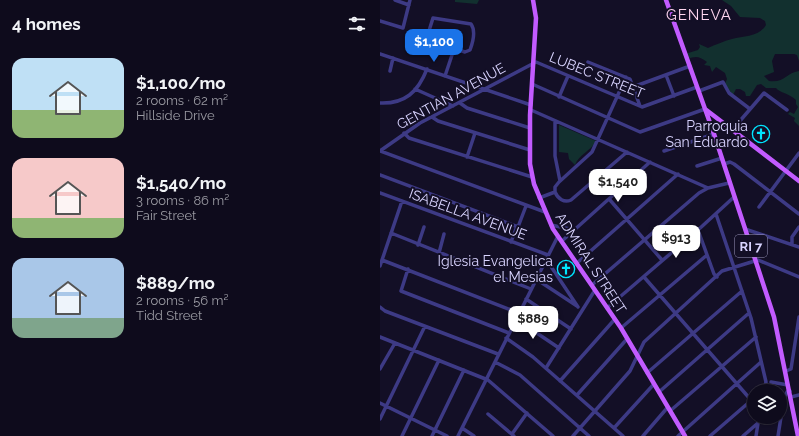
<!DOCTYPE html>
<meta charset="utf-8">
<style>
:root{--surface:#0e0b1c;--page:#171425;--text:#f1f3f6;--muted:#9b9ba3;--line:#2e2b3b;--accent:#1a73e8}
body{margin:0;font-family:Raleway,sans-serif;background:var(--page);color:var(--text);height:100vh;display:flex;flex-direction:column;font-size:15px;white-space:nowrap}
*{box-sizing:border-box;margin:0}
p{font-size:13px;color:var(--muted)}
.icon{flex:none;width:22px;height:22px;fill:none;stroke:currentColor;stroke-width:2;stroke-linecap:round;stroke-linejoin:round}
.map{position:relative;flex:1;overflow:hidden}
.panel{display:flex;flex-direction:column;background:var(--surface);width:380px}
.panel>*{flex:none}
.buttons{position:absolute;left:367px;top:384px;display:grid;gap:8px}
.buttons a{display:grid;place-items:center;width:40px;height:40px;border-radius:50%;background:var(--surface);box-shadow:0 1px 3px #0004,0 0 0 1px var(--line);font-size:20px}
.price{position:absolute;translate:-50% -34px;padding:0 9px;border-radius:8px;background:#fff;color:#222;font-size:13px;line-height:26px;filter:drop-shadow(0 1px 2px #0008)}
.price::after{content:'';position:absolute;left:50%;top:24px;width:12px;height:9px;margin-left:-6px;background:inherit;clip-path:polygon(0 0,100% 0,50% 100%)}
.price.selected{background:var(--accent);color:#fff}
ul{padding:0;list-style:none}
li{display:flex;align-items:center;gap:12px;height:100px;padding:0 12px}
li span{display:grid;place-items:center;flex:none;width:112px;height:80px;border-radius:12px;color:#555}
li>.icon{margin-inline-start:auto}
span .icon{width:48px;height:48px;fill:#fffc;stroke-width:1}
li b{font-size:17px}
h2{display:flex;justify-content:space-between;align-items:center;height:48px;padding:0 12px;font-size:17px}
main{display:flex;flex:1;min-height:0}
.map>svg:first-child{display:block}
.green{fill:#12302f}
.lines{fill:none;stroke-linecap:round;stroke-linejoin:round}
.minor{stroke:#3d3a85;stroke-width:3.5}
.major{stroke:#c25bff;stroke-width:4.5}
.labels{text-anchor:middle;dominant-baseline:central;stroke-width:4;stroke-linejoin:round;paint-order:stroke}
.shield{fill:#130f26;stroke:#9e99be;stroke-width:1}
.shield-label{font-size:13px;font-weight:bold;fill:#d9d4ff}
.street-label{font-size:14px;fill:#d9d4ff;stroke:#130f26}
.poi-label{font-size:14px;fill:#d9d4ff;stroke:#130f26;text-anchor:end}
.neighbourhood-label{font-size:15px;letter-spacing:1px;fill:#ffd6f0;stroke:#130f26}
</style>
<main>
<section class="panel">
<h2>4 homes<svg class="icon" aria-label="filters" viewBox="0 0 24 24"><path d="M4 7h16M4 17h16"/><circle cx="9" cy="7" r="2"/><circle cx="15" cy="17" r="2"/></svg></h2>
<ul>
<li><span style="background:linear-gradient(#bfe0f5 65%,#8fb573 0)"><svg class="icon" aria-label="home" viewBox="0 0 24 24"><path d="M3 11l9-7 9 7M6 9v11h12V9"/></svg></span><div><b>$1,100/mo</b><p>2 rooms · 62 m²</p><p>Hillside Drive</p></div></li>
<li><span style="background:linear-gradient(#f6c9c9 75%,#8fb573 0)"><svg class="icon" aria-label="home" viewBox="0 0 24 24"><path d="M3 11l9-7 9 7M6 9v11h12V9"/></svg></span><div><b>$1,540/mo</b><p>3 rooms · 86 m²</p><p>Fair Street</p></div></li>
<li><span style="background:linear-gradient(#a9c7e8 75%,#7fa58c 0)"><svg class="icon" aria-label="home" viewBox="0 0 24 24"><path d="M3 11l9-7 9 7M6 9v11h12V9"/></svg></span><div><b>$889/mo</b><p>2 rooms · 56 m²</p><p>Tidd Street</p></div></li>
</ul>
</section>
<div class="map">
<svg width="419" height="436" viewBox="0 0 419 436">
<rect width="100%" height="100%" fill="#130f26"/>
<!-- green -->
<path class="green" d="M 75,0 L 99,0 L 97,4 L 75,2 Z
M 342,0 L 419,0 L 419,61 L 417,55 L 414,54 L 395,54 L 392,61 L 394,72 L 384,76 L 389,81 C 405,83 406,73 419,71 L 419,126 L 414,121 L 415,118 L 408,114 L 410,112 L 414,114 L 418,107 L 416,104 L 416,100 C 409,93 400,93 396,88 L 386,88 L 381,84 L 377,85 L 370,96 L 366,96 L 365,92 L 360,89 L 356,89 L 352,97 L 344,86 L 347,79 L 345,73 L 336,67 L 332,72 L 330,66 L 324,65 L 327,62 C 319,56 316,56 307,59 L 305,54 L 318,50 L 320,47 L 319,44 L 328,48 C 335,45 344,41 352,39 C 364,36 379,37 386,25 L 385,21 L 380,18 L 360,17 L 351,6 Z
M 179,125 L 216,141 C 211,151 199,154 195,165 L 189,159 L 188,153 L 179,152 Z"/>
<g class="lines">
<!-- minor -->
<path class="minor" d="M 15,0 L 29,5
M 53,18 L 91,24 C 96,31 93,42 90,50 L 85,52 L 50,41 L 48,34 Z
M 0,21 L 23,28 L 30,0
M 0,54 L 151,105
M 208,62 L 250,79 L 260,106
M 10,71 L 13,58
M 286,75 L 294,96
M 65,76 L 74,49
M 152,84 L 260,132 L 325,109
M 253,87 L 310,66
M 35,89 L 73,106
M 319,91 L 343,82 L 349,93 L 370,109
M 179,97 L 188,76
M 0,103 C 25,104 38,92 47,69
M 80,103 L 87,108 L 150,128
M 151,110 L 328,188
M 52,117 L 58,121 L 150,150
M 175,121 L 175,156 L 180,181
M 353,129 L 384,93 L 407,110
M 24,133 L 29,138 L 152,177
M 0,151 L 40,123 L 156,62 L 262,107 L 317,87
M 0,151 L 165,212
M 284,151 L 334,134
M 87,157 L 95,133
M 344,164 L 350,162 L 354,164 L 419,214
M 317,166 L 342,158
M 0,175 L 138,227 L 146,206
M 175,192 L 175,187 L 179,182 L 212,152 L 246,77
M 175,192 C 178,199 184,203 191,200 L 247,152
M 0,193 L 168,255
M 159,198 L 175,192
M 230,200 L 282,260
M 379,207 L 419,153
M 336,214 L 371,318 L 386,382 L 384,391
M 171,225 L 190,229 L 193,232
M 365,229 L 419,247
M 318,230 L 334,274 L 337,277
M 11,233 L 151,289
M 182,241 L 270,162
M 131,242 L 137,226
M 412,244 L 412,237 L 419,227
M 38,245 L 44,227
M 59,253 L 64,234
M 166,259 L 198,307
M 2,260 L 139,313
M 197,263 L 298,174
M 0,266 L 22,201
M 28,269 L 21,291 L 129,333
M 264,277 L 371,400
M 156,279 L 197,306
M 212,285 L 319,193 L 328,188 L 349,183
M 146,299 L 191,329
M 0,307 L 5,311 L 118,354
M 227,308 L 318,230 L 354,197
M 136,319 L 179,348
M 241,328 L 327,255
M 0,337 L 108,380 L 173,436
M 126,338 L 153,357 L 243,436
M 115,362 L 140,375 L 209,436
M 166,368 L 215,290
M 0,369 L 15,343
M 406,371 L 411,369 L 419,317
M 267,373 L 362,291
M 180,381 L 235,319
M 391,382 L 408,385
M 279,392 L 369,313
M 197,395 L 247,339
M 411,397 L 419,395
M 0,403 L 67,436
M 290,411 L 376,337
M 108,414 L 134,436
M 0,419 L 45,326
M 82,428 L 94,436
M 234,428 L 274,384
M 132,434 L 147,413
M 22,436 L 59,360
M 52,436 L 84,370
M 78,436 L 178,236
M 193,436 L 250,371 L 264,342 L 342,271 L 378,260 L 419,277
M 263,436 L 288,407
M 298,436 L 381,362
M 330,436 L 374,398
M 363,436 L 378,423
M 376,436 L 379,417
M 398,436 L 404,398 L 407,392 L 410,391"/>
<!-- major -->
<path class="major" d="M 153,0 L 156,18 L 150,115 L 150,164 L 154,184 L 173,229 L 241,328 L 305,436
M 286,0 L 334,134 L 394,317 L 418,436
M 325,109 L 419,181"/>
</g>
<!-- icons -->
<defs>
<symbol id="church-ring" viewBox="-11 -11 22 22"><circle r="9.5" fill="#130f26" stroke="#00e5ff" stroke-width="1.5"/><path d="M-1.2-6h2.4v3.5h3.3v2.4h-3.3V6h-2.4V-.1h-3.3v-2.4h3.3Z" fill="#00e5ff"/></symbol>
</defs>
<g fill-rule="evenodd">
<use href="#church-ring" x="371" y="124" width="20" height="20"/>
<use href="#church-ring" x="176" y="259" width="20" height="20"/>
</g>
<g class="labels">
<!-- shield labels -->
<rect class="shield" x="355" y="235" width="32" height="22" rx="3"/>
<g class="shield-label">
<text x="371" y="246">RI 7</text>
</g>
<!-- street labels -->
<g class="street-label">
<text transform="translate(217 75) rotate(22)">LUBEC STREET</text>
<text transform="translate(71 96) rotate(-29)">GENTIAN AVENUE</text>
<text transform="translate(88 214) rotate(20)">ISABELLA AVENUE</text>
<text transform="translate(211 263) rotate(57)">ADMIRAL STREET</text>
</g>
<!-- poi labels -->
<g class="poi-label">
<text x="368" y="126">Parroquia<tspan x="368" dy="16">San Eduardo</tspan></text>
<text x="173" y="261">Iglesia Evangelica<tspan x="173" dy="16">el Mesias</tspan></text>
</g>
<!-- neighbourhood labels -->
<g class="neighbourhood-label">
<text x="319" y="15">GENEVA</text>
</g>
</g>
</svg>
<div class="buttons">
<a><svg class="icon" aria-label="layers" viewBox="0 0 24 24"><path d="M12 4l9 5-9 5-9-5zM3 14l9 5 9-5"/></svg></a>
</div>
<b class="price selected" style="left:54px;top:63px">$1,100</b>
<b class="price" style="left:238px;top:203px">$1,540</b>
<b class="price" style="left:296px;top:259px">$913</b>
<b class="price" style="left:153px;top:340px">$889</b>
</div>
</main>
